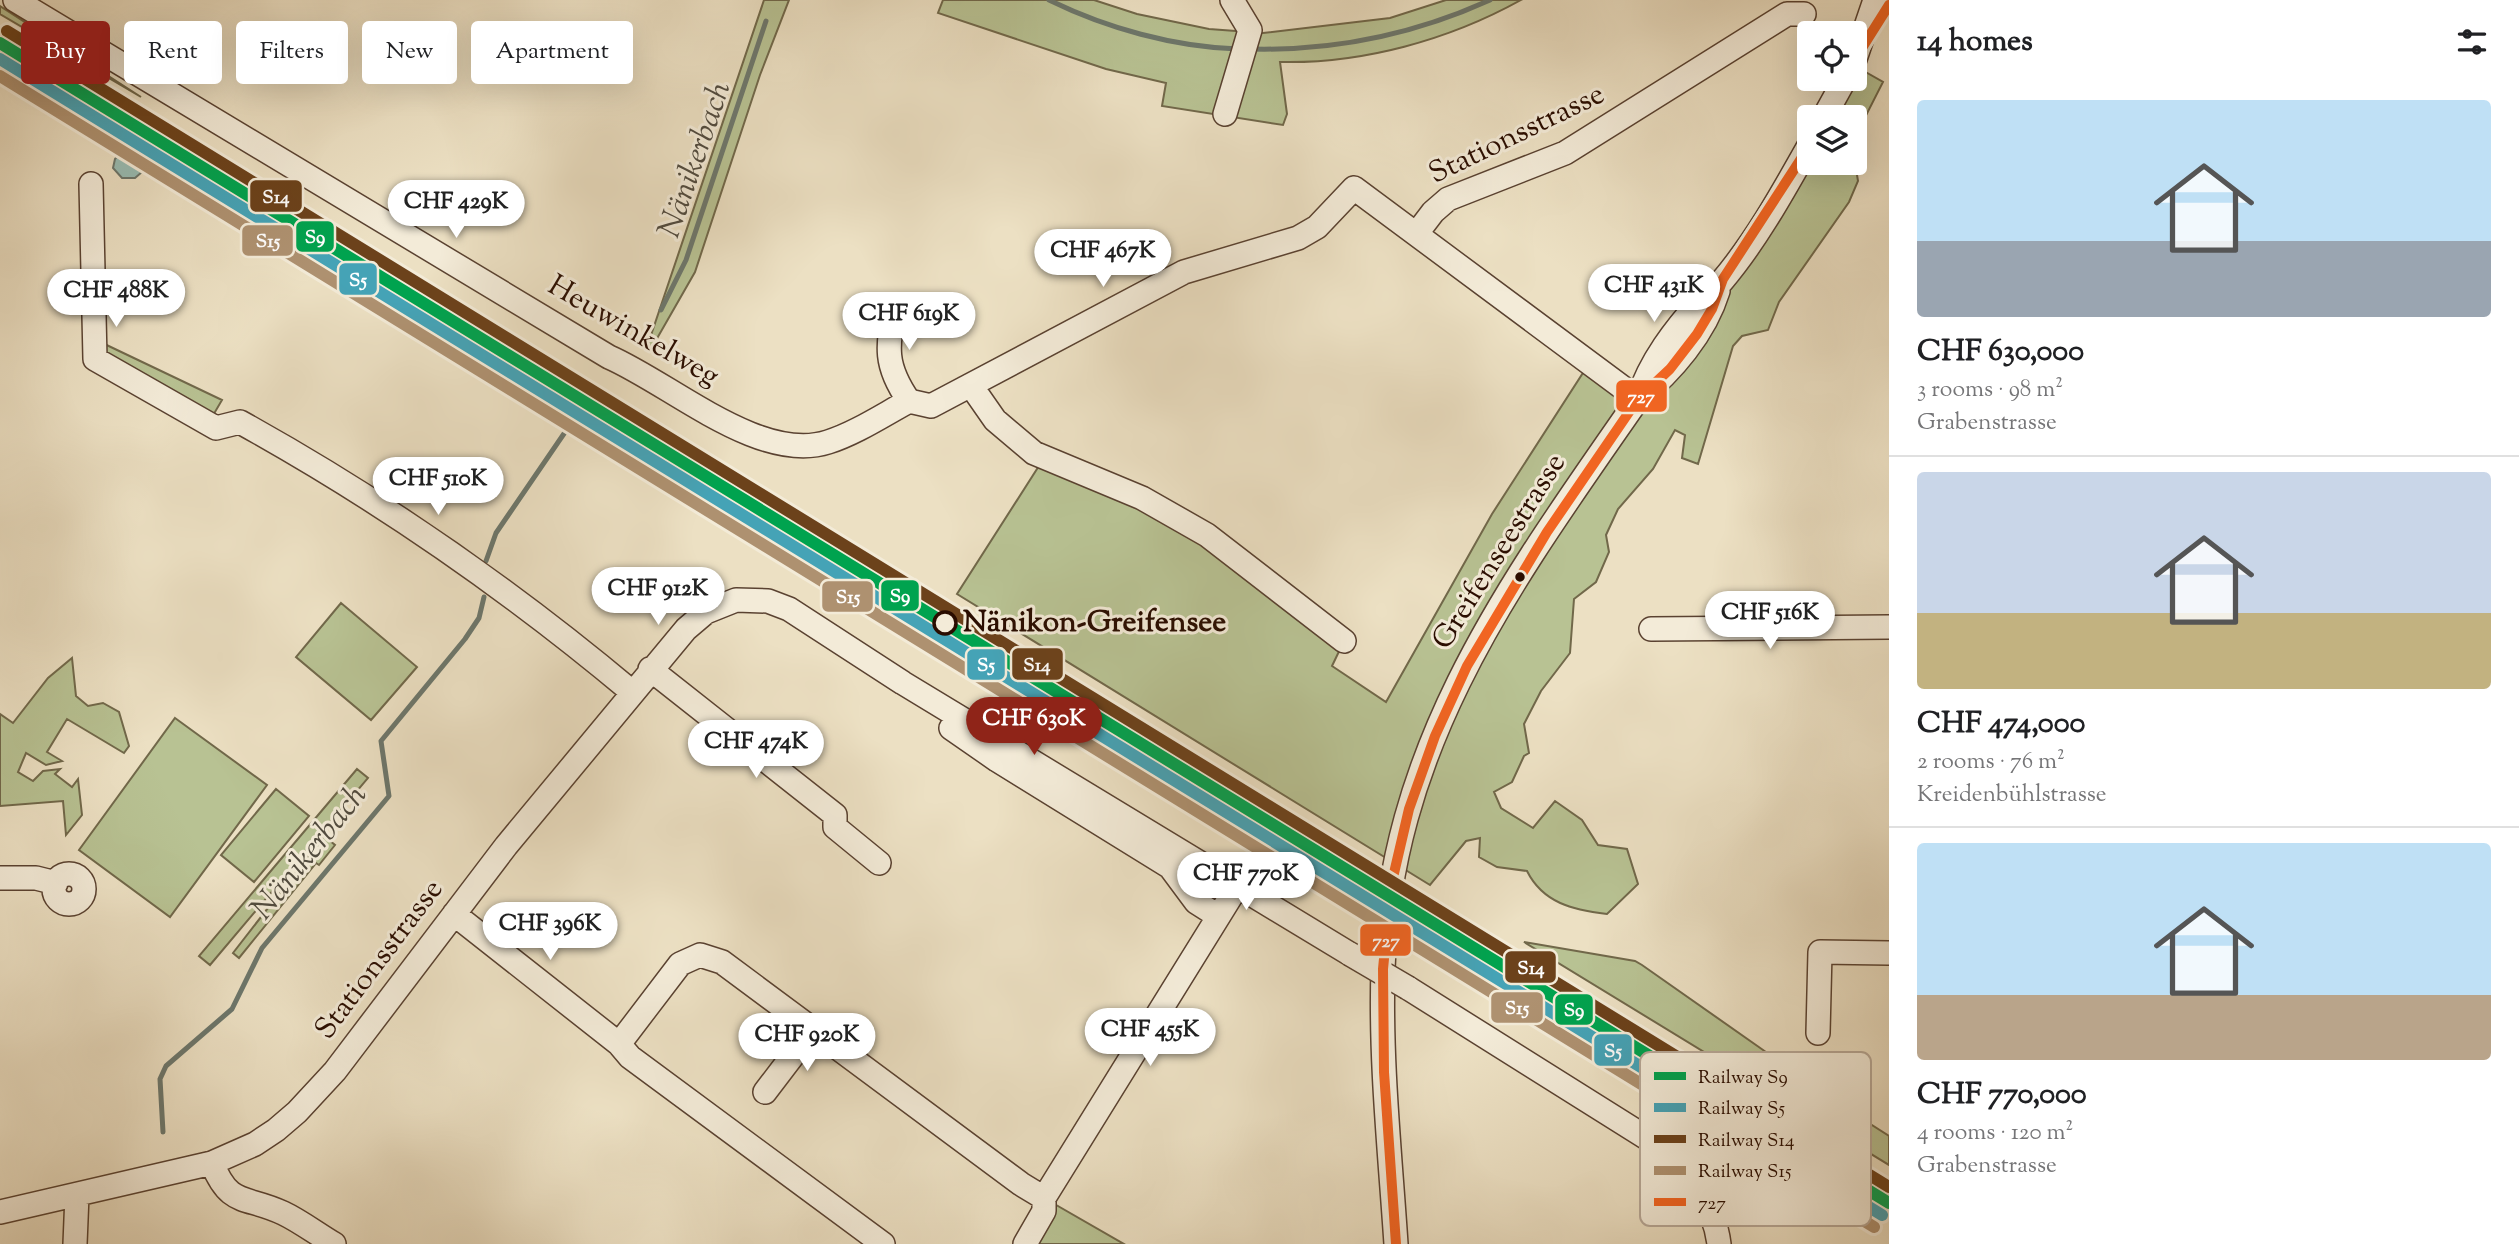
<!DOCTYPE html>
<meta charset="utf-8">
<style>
:root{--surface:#fff;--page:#f6f6f6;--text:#202124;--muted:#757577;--line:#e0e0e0;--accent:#8f2418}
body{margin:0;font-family:"Sorts Mill Goudy",serif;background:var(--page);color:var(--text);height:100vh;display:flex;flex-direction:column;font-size:26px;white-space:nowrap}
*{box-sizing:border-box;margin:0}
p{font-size:23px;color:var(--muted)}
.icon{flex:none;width:38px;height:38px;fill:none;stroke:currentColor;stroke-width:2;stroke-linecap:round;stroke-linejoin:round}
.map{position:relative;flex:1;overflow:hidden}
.details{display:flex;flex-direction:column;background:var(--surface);width:630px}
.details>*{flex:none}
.top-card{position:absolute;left:21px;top:21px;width:665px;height:63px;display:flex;gap:14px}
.tools{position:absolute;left:1797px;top:21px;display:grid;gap:14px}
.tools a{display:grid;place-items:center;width:70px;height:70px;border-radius:7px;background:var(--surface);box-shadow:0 7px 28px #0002;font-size:35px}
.price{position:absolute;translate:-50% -60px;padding:0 16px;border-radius:24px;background:#fff;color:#222;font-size:23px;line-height:46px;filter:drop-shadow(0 2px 4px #0008)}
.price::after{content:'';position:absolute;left:50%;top:42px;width:21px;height:16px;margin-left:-10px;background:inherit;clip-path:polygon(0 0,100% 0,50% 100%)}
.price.active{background:var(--accent);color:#fff}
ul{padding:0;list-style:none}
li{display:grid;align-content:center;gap:14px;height:371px;padding:0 28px}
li+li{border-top:2px solid var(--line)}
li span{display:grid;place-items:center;height:217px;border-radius:7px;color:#555}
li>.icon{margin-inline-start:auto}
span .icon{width:126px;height:126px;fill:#fffc;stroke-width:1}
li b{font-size:30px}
h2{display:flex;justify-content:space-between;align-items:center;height:84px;padding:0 28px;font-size:30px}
.chip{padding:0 24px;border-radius:7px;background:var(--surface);box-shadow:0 7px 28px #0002;font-size:24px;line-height:63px}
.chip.active{background:var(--accent);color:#fff}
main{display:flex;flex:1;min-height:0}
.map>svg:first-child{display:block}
.green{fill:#b8c293;stroke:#71684a;stroke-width:2}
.water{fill:#99bdb4;stroke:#6d776c;stroke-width:2}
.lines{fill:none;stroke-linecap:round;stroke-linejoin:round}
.stream{stroke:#6d776c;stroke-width:5}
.minor-casing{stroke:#5a4231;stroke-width:26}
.minor{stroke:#f3ebd8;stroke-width:23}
.minor-bridge-casing{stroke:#5a4231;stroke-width:26;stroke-linecap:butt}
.minor-bridge{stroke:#f3ebd8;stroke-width:23}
.bus-1-casing{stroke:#f3ebd8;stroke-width:16}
.bus-1{stroke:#f26522;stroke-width:10}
.rail-1-casing{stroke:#f3ebd8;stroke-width:18}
.rail-2-casing{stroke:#f3ebd8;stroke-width:18}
.rail-3-casing{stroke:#f3ebd8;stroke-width:18}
.rail-4-casing{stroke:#f3ebd8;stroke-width:18}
.rail-1{stroke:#00a34f;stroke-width:12}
.rail-2{stroke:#45a3b6;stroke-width:12}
.rail-3{stroke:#6c421b;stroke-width:12}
.rail-4{stroke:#ae9170;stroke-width:12}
.bus-dot{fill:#2a0d00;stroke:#f3ebd8;stroke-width:2.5}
.stop-dot{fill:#f3ebd8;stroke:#2a0d00;stroke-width:3.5}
.labels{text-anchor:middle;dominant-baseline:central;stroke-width:6;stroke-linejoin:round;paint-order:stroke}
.street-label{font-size:30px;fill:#2a0d00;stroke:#f3ebd8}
.stop-label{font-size:30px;font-weight:bold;fill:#2a0d00;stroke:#f3ebd8;text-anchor:start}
.water-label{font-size:32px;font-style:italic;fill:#514b3f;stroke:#f3ebd8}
.key{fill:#f3ebd8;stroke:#b7a897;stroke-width:2}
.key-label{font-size:19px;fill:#2a0d00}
.line-badge{stroke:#f3ebd8;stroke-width:2.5}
.badge-label{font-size:19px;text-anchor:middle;font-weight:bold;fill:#fff}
</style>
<main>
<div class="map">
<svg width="1889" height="1244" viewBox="0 0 1889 1244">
<rect width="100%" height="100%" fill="#ece0c3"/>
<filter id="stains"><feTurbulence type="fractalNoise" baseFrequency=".00286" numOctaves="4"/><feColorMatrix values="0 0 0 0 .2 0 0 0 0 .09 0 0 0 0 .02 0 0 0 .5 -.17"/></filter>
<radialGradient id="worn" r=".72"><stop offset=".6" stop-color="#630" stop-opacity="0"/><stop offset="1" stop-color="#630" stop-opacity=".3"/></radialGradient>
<!-- green -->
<path class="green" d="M 764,0 L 789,0 L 760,75 L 695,272 L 651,349 L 647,347 Z
M 943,0 L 1094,0 L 1137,14 L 1209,29 L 1263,33 L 1390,18 L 1446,0 L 1521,0 C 1449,40 1362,64 1280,62 L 1287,114 L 1283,125 L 1162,106 L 1166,83 L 1106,69 L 938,13 Z
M 0,6 L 141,97 L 0,14 Z
M 1855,66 L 1883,82 L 1855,137 L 1855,117 L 1824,117 L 1855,79 Z
M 1810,163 L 1855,163 L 1858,181 L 1849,202 L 1779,302 L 1768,330 L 1742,336 L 1733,346 L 1698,464 L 1682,458 L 1685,435 L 1675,430 L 1653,469 L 1618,509 L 1606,535 L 1609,552 L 1596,582 L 1574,599 L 1570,653 L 1541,691 L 1524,724 L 1529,753 L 1524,756 L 1512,782 L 1494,792 L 1501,808 L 1533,828 L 1555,801 L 1582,820 L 1598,845 L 1627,849 L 1638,884 L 1607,914 C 1573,910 1543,903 1527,871 L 1497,867 L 1479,857 L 1480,838 L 1466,841 L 1430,885 L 957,594 L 1044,458 L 1142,498 L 1344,641 L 1332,666 L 1386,702 L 1492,514 L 1590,362 L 1637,398 Z
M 94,339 L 222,400 L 208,424 L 95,359 Z
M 341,603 L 417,667 L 371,720 L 296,657 Z
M 72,658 L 76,696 L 88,706 L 103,703 L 119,712 L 129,746 L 124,753 L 67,719 L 47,752 L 62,761 L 46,765 L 26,753 L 18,772 L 33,781 L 43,771 L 60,769 L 55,774 L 72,787 L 78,779 L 82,815 L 66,835 L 63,801 L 0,806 L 0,714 L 13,723 L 48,678 Z
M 175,718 L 267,785 L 170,917 L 79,850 Z
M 357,769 L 368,778 L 210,965 L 199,956 Z
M 276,789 L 309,816 L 254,882 L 221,855 Z
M 324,836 L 335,845 L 319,865 L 316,863 L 239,958 L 233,953 Z
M 1524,942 L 1635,961 L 1642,965 L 1850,1111 L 1889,1136 L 1889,1165 Z
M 1044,1198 L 1124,1244 L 1025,1244 Z"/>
<!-- water -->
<path class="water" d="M 133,146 L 150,157 L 150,165 L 135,178 L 122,178 L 113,168 L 115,159 L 123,150 L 129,153 Z"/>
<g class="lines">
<!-- stream -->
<path class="stream" d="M 1049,0 C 1106,28 1174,47 1238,49
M 1251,49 C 1336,51 1413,35 1490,0
M 661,310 L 686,260 L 766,21
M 486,561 L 496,533 L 574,419
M 163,1132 L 160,1079 L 166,1066 L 232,1009 L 262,948 L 389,796 L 381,741 L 465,639 L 479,618 L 484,597"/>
<defs>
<path id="minor" d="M 15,0 L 609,357 C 671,384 760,464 828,442 C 856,433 883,415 909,401
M 1855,59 L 1875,0
M 1225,114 L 1250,30 L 1232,0
M 1824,117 L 1845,79
M 91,184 L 95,359 L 216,428 L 240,422 C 381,500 509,589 632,692
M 1417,233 L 1433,212 L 1448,199 L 1565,153 L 1787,14 L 1804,14
M 895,307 C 887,347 884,365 909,401 L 931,406 L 1184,272 L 1298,238 L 1317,227 L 1354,188 L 1638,399
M 972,387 L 995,420 L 1034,453 L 1142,498 L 1207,535 L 1344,641
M 1638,399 C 1672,372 1705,333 1718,291
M 1651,629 L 1889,627
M 650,669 L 835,815 L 835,827 L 879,863
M 951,728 L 997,760 L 1170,867 L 1196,902 L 1218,916
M54 889a15 15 0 1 1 30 0a15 15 0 1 1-30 0Z
M 0,878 L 36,878 L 56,883
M 454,914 L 619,1044 L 630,1057 L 883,1244
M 1408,988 L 1658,1145 C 1687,1171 1714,1203 1719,1244
M 1818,1033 L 1820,952 L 1889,953
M 619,1044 L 680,964 L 700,955 L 722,962 L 1021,1184 L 1044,1198
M 765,1092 L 813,1029
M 212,1163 C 230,1208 245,1195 283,1213 C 300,1221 317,1234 334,1244
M 1044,1198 L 1238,885
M 0,1212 L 212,1163 L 255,1144 L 276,1130 L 297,1112 L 335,1071 L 506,846 L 686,629 L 706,612 L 736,600 L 768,601 L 789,609 L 903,683 L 1350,954
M 75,1244 L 77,1195
M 1025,1244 L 1044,1211 L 1044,1198
M 1396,1244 C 1390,1153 1380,1060 1383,969 C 1391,741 1514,578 1638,399 C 1650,361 1675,329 1702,299 C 1707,292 1716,288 1722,281 C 1756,241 1784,190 1810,144"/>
</defs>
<!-- minor casing -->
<use href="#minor" class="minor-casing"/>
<!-- minor -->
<use href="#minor" class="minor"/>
<defs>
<path id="minor-bridge" d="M 1350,954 L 1408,988"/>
</defs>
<!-- minor-bridge casing -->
<use href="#minor-bridge" class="minor-bridge-casing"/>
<!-- minor-bridge -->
<use href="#minor-bridge" class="minor-bridge"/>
<defs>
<path id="bus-1" d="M 1855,59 L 1889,5
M 1396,1244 L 1384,1072 L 1383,969 L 1391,886 L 1409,809 L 1435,736 L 1467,666 L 1547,532 L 1638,399 L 1670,369 L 1697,334 L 1712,309 L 1723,279 L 1810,145"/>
</defs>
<!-- bus-1 casing -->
<use href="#bus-1" class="bus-1-casing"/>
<!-- bus-1 -->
<use href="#bus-1" class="bus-1"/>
<defs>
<path id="rail-1" d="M 0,43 L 1889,1203"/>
<path id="rail-2" d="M 0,59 L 1882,1215"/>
<path id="rail-3" d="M 7,31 L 1889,1187"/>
<path id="rail-4" d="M 0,76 L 1874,1227"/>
</defs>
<!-- rail-1 casing -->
<use href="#rail-1" class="rail-1-casing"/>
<!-- rail-2 casing -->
<use href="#rail-2" class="rail-2-casing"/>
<!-- rail-3 casing -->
<use href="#rail-3" class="rail-3-casing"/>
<!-- rail-4 casing -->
<use href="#rail-4" class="rail-4-casing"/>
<!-- rail-1 -->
<use href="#rail-1" class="rail-1"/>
<!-- rail-2 -->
<use href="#rail-2" class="rail-2"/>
<!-- rail-3 -->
<use href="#rail-3" class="rail-3"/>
<!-- rail-4 -->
<use href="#rail-4" class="rail-4"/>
</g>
<!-- markers -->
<circle class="bus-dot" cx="1520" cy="577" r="6"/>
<circle class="stop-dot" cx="945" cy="623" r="11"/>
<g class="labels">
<!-- street labels -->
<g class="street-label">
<text transform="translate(1517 135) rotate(-26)">Stationsstrasse</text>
<text transform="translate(633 332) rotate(30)">Heuwinkelweg</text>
<text transform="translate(1500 552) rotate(-58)">Greifenseestrasse</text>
<text transform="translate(380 960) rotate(-53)">Stationsstrasse</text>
</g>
<!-- stop labels -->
<g class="stop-label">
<text x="963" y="623">Nänikon-Greifensee</text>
</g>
<!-- water labels -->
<g class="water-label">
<text transform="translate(696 160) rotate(-71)">Nänikerbach</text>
<text transform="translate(310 853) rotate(-51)">Nänikerbach</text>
</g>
</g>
<!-- legend -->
<rect x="1640" y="1052" width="231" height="174" rx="10" class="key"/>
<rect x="1654" y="1072" width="32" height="8" fill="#00a34f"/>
<rect x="1654" y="1103" width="32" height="9" fill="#45a3b6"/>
<rect x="1654" y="1135" width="32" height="8" fill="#6c421b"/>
<rect x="1654" y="1166" width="32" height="9" fill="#ae9170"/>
<rect x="1654" y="1198" width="32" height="8" fill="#f26522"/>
<g class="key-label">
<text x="1698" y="1083">Railway S9</text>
<text x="1698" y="1114">Railway S5</text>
<text x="1698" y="1146">Railway S14</text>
<text x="1698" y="1177">Railway S15</text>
<text x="1698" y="1209">727</text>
</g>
<g class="line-badge">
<rect x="249" y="179" width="54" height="34" rx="7" fill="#6c421b"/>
<rect x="295" y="220" width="40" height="33" rx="7" fill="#00a34f"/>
<rect x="241" y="224" width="53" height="33" rx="7" fill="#ae9170"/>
<rect x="338" y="262" width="40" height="34" rx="7" fill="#45a3b6"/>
<rect x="1615" y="379" width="53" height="34" rx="7" fill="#f26522"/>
<rect x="880" y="579" width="40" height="33" rx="7" fill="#00a34f"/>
<rect x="821" y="580" width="53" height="33" rx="7" fill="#ae9170"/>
<rect x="1011" y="647" width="53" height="34" rx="7" fill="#6c421b"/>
<rect x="966" y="648" width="40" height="33" rx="7" fill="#45a3b6"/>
<rect x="1359" y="923" width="53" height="34" rx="7" fill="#f26522"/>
<rect x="1504" y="950" width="53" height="34" rx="7" fill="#6c421b"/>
<rect x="1490" y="991" width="54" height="33" rx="7" fill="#ae9170"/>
<rect x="1554" y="993" width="40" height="33" rx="7" fill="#00a34f"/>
<rect x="1593" y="1033" width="40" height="34" rx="7" fill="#45a3b6"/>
</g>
<g class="badge-label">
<text x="276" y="203">S14</text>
<text x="315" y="243">S9</text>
<text x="268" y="247">S15</text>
<text x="358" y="286">S5</text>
<text x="1641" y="403">727</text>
<text x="900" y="602">S9</text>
<text x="848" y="603">S15</text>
<text x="1037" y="671">S14</text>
<text x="986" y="671">S5</text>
<text x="1386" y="947">727</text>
<text x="1531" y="974">S14</text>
<text x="1517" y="1014">S15</text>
<text x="1574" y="1016">S9</text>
<text x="1613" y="1057">S5</text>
</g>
<rect width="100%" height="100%" filter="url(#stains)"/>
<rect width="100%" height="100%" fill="url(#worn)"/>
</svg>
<div class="tools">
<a><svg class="icon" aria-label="locate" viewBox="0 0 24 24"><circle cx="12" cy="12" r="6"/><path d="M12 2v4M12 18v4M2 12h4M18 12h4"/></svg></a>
<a><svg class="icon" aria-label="layers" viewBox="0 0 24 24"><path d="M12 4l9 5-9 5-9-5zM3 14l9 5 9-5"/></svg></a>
</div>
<b class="price" style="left:456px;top:240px">CHF 429K</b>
<b class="price" style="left:1103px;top:289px">CHF 467K</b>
<b class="price" style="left:1654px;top:324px">CHF 431K</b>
<b class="price" style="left:116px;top:329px">CHF 488K</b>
<b class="price" style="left:909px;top:352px">CHF 619K</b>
<b class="price" style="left:438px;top:517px">CHF 510K</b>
<b class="price" style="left:658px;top:627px">CHF 912K</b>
<b class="price" style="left:1770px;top:651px">CHF 516K</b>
<b class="price active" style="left:1034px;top:757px">CHF 630K</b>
<b class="price" style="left:756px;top:780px">CHF 474K</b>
<b class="price" style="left:1246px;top:912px">CHF 770K</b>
<b class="price" style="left:550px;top:962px">CHF 396K</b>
<b class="price" style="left:1150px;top:1068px">CHF 455K</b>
<b class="price" style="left:807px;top:1073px">CHF 920K</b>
<div class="top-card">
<a class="chip active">Buy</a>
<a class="chip">Rent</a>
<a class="chip">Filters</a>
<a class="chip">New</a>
<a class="chip">Apartment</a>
</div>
</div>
<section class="details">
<h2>14 homes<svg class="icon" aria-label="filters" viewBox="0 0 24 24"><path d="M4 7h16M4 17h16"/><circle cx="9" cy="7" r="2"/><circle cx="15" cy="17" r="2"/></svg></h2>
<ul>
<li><span style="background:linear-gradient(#bfe0f5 65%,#9aa5b1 0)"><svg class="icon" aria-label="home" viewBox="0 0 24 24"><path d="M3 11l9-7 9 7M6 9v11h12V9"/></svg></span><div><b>CHF 630,000</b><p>3 rooms · 98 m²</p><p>Grabenstrasse</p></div></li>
<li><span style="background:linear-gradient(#c9d6e8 65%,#c2b280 0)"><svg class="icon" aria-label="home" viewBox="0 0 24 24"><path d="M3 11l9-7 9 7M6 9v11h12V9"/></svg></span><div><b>CHF 474,000</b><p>2 rooms · 76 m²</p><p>Kreidenbühlstrasse</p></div></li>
<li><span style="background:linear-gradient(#bfe0f5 70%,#b9a48a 0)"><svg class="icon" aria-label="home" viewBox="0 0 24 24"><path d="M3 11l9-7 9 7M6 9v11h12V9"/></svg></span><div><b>CHF 770,000</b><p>4 rooms · 120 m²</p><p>Grabenstrasse</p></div></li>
</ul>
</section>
</main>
